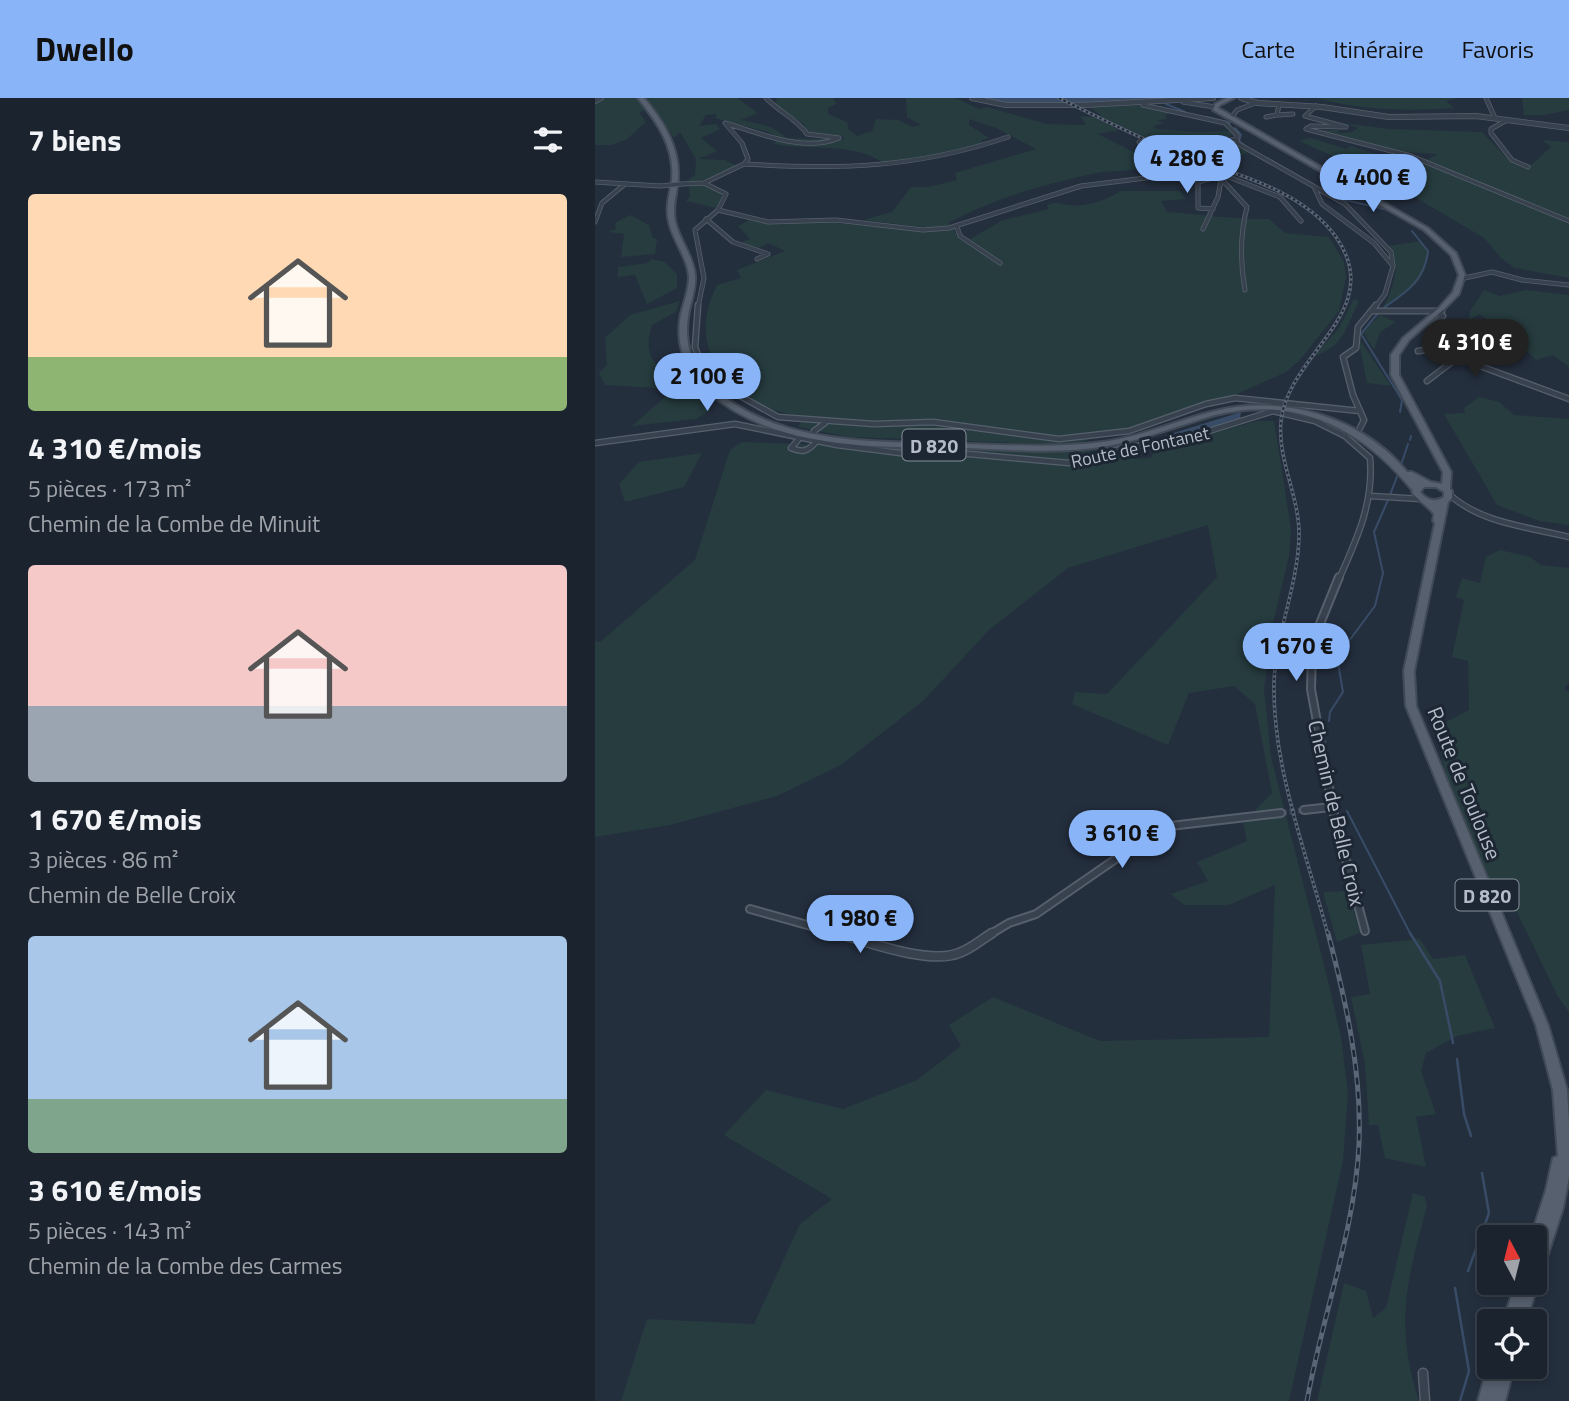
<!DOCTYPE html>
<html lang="fr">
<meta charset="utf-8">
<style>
:root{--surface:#1b232e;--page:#242b36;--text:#f1f3f6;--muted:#a0a4aa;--line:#39404a;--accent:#8ab4f8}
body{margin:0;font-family:"Titillium Web",sans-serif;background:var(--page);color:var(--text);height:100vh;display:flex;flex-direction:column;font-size:26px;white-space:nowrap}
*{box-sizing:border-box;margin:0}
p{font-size:23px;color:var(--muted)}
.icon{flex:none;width:38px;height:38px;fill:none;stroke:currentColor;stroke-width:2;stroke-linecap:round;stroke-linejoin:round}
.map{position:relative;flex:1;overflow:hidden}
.side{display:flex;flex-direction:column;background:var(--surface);width:595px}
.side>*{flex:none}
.needle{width:46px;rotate:353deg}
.buttons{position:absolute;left:882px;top:1127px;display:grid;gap:14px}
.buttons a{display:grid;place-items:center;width:70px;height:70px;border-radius:7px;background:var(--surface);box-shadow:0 4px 10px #0003,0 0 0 2px var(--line);font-size:35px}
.price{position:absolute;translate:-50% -60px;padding:0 16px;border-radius:24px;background:var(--accent);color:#111;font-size:23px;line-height:46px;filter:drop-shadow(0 2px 4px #0008)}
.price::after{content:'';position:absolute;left:50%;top:42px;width:21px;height:16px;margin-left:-10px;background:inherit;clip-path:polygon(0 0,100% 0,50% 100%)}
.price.current{background:#222;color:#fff}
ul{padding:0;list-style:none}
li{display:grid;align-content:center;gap:14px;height:371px;padding:0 28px}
li span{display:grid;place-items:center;height:217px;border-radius:7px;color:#555}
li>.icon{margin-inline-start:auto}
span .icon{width:126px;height:126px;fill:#fffc;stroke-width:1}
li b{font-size:30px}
h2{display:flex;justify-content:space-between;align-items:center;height:84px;padding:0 28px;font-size:30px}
header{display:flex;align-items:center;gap:42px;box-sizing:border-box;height:98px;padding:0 35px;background:var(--accent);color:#111}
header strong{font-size:33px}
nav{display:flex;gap:38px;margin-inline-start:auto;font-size:24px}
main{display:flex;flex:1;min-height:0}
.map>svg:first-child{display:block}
.green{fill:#263c3f}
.water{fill:#394c67}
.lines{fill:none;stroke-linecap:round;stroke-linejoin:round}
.stream-far1{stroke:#394c67;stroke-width:2}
.stream{stroke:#394c67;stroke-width:2.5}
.minor-tunnel{stroke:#3a4453;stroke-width:6;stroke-dasharray:6 2.5;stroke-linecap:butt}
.minor-far3-casing{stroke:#565f6c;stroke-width:5}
.minor-far2-casing{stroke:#565f6c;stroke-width:7}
.minor-far1-casing{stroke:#565f6c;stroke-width:10}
.minor-casing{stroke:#565f6c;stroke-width:11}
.tertiary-casing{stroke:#565f6c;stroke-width:6}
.primary-casing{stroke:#414a57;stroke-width:4}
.minor-far3{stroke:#38414e;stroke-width:3.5}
.minor-far2{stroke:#38414e;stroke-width:4.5}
.minor-far1{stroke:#38414e;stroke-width:6}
.minor{stroke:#38414e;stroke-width:8}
.tertiary{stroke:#38414e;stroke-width:4.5}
.primary{fill:#56606e;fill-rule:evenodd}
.rail-far1-casing{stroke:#5a6575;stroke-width:3.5}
.rail-casing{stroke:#5a6575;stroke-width:5}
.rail-far1{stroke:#1d2633;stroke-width:2;stroke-dasharray:2.5;stroke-linecap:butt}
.rail{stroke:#1d2633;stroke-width:2.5;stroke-dasharray:7;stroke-linecap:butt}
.minor-bridge-casing{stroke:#565f6c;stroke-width:5;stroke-linecap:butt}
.minor-bridge{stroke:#38414e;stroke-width:3.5}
.labels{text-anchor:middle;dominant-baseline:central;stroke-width:6;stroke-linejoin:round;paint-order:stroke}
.far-street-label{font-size:18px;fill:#b4bcc9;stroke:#1d2633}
.shield{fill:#1d2633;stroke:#878f9c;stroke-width:2}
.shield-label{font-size:19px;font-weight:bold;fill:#b4bcc9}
.street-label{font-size:21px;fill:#b4bcc9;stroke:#1d2633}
</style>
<header>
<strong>Dwello</strong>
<nav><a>Carte</a><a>Itinéraire</a><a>Favoris</a></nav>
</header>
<main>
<section class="side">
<h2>7 biens<svg class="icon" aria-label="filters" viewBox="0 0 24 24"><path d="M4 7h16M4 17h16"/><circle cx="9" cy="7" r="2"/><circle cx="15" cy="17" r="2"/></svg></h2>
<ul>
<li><span style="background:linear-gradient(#ffd9b3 75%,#8fb573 0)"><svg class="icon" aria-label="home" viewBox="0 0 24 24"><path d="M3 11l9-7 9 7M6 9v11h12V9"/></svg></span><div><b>4 310 €/mois</b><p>5 pièces · 173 m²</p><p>Chemin de la Combe de Minuit</p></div></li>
<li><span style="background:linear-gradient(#f6c9c9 65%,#9aa5b1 0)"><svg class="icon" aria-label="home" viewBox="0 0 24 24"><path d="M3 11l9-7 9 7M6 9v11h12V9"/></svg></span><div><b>1 670 €/mois</b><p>3 pièces · 86 m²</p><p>Chemin de Belle Croix</p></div></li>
<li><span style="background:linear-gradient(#a9c7e8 75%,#7fa58c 0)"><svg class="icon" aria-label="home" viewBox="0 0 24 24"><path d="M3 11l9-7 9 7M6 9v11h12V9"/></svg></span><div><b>3 610 €/mois</b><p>5 pièces · 143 m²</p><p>Chemin de la Combe des Carmes</p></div></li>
</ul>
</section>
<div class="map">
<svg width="974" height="1303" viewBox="0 0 974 1303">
<rect width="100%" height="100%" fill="#242f3e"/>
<!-- green -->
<path class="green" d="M 0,0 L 142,0 L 163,15 L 146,22 C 163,26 177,26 192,40 L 248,42 L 249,39 L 211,33 L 209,26 L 180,8 L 182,0 L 238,0 L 241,6 L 233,10 L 233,16 L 252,24 L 254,32 L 262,38 L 277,33 L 281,21 L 303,22 L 318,29 L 326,27 L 312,19 L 311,0 L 360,0 L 384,11 L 392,9 L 452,26 L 491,27 L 485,18 L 498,19 L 524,32 L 503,36 L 558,64 C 541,76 516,71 496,76 C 446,87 398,101 353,125 L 356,128 L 336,130 L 268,122 L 297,114 L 316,89 L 334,89 L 362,82 L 360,75 L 441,51 L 401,30 L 374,21 L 374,27 L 394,40 L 387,42 L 386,47 L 292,67 C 259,43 217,53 179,46 L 184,40 L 173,34 L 120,20 L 122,16 L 111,17 L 104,28 L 121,26 L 125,31 L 106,40 L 122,53 L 104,61 L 130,62 L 143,68 L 114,81 L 89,85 L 100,77 L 101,61 L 85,34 L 79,40 L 59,11 L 44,14 L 51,24 L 32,41 L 17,47 L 0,47 Z
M 722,0 L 861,0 L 851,3 L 859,10 C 812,13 767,13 722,0 Z
M 927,0 L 974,0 L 974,12 L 950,17 L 929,17 Z
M 547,7 L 581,14 L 570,17 L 572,21 L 562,22 L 569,25 L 558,28 L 562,31 L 599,34 L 637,33 L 639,36 L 630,37 L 640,37 L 627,42 L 560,39 L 583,54 L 509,20 L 495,9 Z
M 746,25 L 795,31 L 887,34 L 916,64 L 936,67 L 956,49 L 947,42 L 974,44 L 974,180 L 920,170 L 906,160 L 889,140 L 791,82 L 704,43 L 716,40 L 751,51 L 756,48 C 778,56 798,59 820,68 L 843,56 L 808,54 L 727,32 L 744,32 L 743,35 L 757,34 L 763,30 Z
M 637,45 L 653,54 L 629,67 L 613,61 L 627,46 Z
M 99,87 L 109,87 L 126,95 L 127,99 L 121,110 L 91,103 L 95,98 L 94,88 Z
M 526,93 L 585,93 L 591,101 L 566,103 L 572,114 C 606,116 639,122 674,121 L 690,135 L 734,139 L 749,164 L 751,179 L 744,213 L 704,263 L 691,274 L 640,297 L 476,347 L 254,339 L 203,329 L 208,320 C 194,316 175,312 162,305 C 115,279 97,235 122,187 L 146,180 L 142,172 L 190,153 L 173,145 L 164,150 L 145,145 L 155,141 L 143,128 L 156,121 L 183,126 L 219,123 L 328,133 L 359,131 L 360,135 L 375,141 L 408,122 L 454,111 L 452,107 C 462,103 464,106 474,107 C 491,110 512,101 526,93 Z
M 35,117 L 54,127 L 58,140 L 62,141 L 60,156 L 26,159 L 29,136 L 13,134 L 21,131 L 20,125 Z
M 826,143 L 833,153 C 833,182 811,197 788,210 C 798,191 807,167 794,148 Z
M 56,161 L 70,164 L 82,176 L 82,190 L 52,206 L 40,177 L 23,179 L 23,169 L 53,165 Z
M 889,192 L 905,198 L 931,192 L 974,197 L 974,269 L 958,257 L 941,262 L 924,246 L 885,232 L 892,222 L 885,216 L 874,222 L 875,213 Z
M 759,201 L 764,203 C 751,229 749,249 719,258 L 744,230 Z
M 85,203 L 81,214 L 57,227 C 44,270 72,269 97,291 C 104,298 109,306 115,313 L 101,321 L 37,328 L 79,291 L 10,287 L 4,275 L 12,267 L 10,240 L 35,217 Z
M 785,217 L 801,224 L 785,234 L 779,252 L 768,234 Z
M 763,239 L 796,288 L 772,285 Z
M 884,299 L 904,304 L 919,317 L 974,321 L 974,427 L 944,423 L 902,407 L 849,316 L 870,315 L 869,310 Z
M 662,323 L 679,323 L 696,430 L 694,458 L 678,525 L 669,591 L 676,659 L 734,887 L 746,939 L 753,995 L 748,1063 L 694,1303 L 26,1303 L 52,1221 L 159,1226 L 205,1126 L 237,1101 L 129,1037 L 171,992 L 248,1011 L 322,982 L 366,948 L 354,927 L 398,899 L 505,943 L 674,939 L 680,787 L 634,807 L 589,807 L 576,796 L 613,783 L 602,764 L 652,743 L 648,725 L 677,695 L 660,606 L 639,588 L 594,595 L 573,647 L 477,606 L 480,594 L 512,596 L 622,479 L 613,427 L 473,470 L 394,532 L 328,603 L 246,667 L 182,698 L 75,727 L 0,739 L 0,543 L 5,544 L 100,462 L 135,352 L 147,344 L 421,354 L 531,352 L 535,361 L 556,360 L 559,352 Z
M 107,355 L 89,389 L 30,404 L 24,386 L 44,364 Z
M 905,452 L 935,459 L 946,467 L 974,470 L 974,584 L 969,591 L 974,594 L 974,914 L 962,897 L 922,814 L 905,815 L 856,698 L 843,644 L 851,624 L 874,612 L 873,563 L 857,559 L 869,502 L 861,499 L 867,480 L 885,485 L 891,459 Z
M 753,793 L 765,835 L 742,844 L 728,794 Z
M 825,841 L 838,861 L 870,857 L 900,930 L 862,938 L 831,955 L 826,973 L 841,1016 L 821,1019 L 831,1069 L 790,1060 L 783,1027 L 774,1027 L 770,966 L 756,899 L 775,896 L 766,847 Z
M 818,1095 L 830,1099 L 832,1108 C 812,1183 799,1225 824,1303 L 722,1303 L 749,1185 L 771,1193 L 778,1220 L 791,1210 Z"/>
<!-- water -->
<path class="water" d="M 378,0 L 569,0 L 564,2 L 569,5 L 395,5 Z
M 646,314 L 645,320 L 608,333 L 569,338 Z"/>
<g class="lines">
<!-- stream-far1 -->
<path class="stream-far1" d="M 571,6 L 590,14
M 612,19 L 635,25
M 640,30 L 646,37 L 644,43 L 649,47
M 670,59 L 707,80
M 746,101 L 793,112 L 807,120
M 787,211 C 810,195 830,183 833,153 L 817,133
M 783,215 L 766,236 L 807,302 L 805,314
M 815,342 L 816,338
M 806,367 L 813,346
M 795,397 L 803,376
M 734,623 L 735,614 L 748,594 L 742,559 L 780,508 L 788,475 L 779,434 L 793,402
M 752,713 L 816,837"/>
<!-- stream -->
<path class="stream" d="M 815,835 L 845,883 L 858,945
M 862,961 L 869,1016 L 876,1038
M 873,1173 L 894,1115 L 887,1075
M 860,1190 L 874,1273 L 865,1303"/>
<!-- minor-tunnel -->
<path class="minor-tunnel" d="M 686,715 L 709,712"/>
<defs>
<path id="minor-far3" d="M 891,0 L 900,20
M 588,4 L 620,9
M 548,7 L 630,25 L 642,37 L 642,45 L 750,106 L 796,154 L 798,168 L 790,196 L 780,209
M 721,8 L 710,18 L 751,29 L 716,28 L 711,31 L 816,58 L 974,123
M 682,17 L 698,16
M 671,19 L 682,17 L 684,6
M 635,21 L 642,12 L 660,5
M 912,22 L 896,31 L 896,35 L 917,62 L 933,69
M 552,48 L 544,44 L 685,99 L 706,123
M 149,66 C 245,72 321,70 413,39
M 149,66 L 153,61 L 147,45 L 130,25 C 164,35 209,55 244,40 L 212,36 C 202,21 184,14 171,0
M 621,75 L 652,109 C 645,136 645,164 650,192
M 0,84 L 65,88
M 109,85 L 149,66
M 87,86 L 109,85 L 131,96 L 123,112 L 100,132 L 109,180 L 103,209
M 720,91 L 727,106 L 779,145 L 798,168
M 618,111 L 603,110 L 603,84 L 624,78
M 123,112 L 173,124 L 241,122 L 328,132 L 354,130 L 486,88 L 575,77 L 612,60 L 627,44 L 641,41
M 111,121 L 138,144 L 173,156 L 162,161
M 0,124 L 7,105 L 30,86
M 362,129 L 365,138 L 405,165
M 608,131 L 623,99 L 626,82
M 865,181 L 897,174 L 927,182 L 974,187"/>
<path id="minor-far2" d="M 103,207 L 100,249 L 105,262 L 129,289 L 183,319 L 279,326 L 338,324 L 464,341 L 534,333 L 611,306 L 640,300 L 765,313
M 778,213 L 847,213
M 844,215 L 848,218 L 837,228 L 874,264 L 974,301
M 837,228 L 875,230
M 823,253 L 855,249
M 832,283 L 866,257
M 765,330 L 769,322 L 758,297 L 748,259 L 761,250 L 763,229 L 781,207
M 219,333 L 230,325
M 203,342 L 196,350 C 208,355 213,353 221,344
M 0,345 L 140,326 L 242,347 L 313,356 L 374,356 L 474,365 L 533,349 L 585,342 L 678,313 L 720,323 L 750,338 L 775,360 C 779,404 762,441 744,481
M 854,396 C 885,425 933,429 974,439
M 776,398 L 826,401"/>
<path id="minor-far1" d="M 744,479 L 722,533 L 717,557 L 716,591 L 739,717 L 770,833
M 709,712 L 736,709
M 155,811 L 248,837
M 394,837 L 414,825 L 441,816 L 567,729 L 686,715"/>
<path id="minor" d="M 242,835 C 272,844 335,867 364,855 C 376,851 386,842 397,835
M 828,1275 L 830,1303"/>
<path id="tertiary" d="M 377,0 L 411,7 L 489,7 L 618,0
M 646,0 L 663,5 L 727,9 L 794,19 L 881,18 L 974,30
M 0,3 L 6,0"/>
<path id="primary" d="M 43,0 L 49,0 C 68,23 85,49 83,81 C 82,95 77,108 80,123 C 84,142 98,157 100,177 C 101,189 97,201 94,213 C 88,241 95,271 118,290 C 187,350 285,343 371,346 C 417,347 462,350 508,344 C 547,339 582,322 620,313 C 688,296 767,319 812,374 L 817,374 L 836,384 L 847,386 L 848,374 L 796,277 L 796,257 L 808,240 L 845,209 L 858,194 L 864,177 L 856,157 L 829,132 L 618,12 L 620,6 L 632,0 L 639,0 L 625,7 L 623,10 L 833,130 L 861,155 L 870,177 L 864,196 L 849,211 L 814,242 L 804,257 L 804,277 L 856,374 L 855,391 L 857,393 L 857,400 L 853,404 L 819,573 L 821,608 L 953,927 L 972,992 L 974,1025 L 974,1079 L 968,1110 L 931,1223 L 908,1223 L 921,1185 L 940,1185 L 940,1139 L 936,1139 L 951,1092 L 958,1060 L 963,1058 L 958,992 L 941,927 L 811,608 L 809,573 L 840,425 L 838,423 L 839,416 C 832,407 823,403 817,394 L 818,393 C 767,330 702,297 620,317 C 584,327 549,342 512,348 C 466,356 420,352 373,350 C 286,348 183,355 112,293 C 90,274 80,245 86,216 C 89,204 94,192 94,179 C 93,160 78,143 74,124 C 70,109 75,96 77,82 C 80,49 62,24 43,0 ZM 829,389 L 841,389 L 849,394 L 849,399 C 840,405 832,402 825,394 Z
M 894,1264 L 894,1269 L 919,1269 L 910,1303 L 883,1303 Z"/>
</defs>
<!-- minor-far3 casing -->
<use href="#minor-far3" class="minor-far3-casing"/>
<!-- minor-far2 casing -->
<use href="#minor-far2" class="minor-far2-casing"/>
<!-- minor-far1 casing -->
<use href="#minor-far1" class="minor-far1-casing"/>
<!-- minor casing -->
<use href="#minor" class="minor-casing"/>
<!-- tertiary casing -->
<use href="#tertiary" class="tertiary-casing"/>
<!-- primary casing -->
<use href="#primary" class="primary-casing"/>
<!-- minor-far3 -->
<use href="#minor-far3" class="minor-far3"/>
<!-- minor-far2 -->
<use href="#minor-far2" class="minor-far2"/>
<!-- minor-far1 -->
<use href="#minor-far1" class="minor-far1"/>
<!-- minor -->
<use href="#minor" class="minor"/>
<!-- tertiary -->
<use href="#tertiary" class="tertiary"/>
<!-- primary -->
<use href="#primary" class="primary"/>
<defs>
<path id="rail-far1" d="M 464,0 C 500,18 537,36 574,52 C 629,74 705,88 741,139 C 793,213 693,255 686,323 C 682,362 705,399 704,438 C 703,488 681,534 679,584 C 677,669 712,756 733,837"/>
<path id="rail" d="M 712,1303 C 727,1218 760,1133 764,1046 C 767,974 751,904 733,835"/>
</defs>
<!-- rail-far1 casing -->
<use href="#rail-far1" class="rail-far1-casing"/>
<!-- rail casing -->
<use href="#rail" class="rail-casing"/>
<!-- rail-far1 -->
<use href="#rail-far1" class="rail-far1"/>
<!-- rail -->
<use href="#rail" class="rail"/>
<defs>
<path id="minor-bridge" d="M 65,88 L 87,86"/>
</defs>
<!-- minor-bridge casing -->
<use href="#minor-bridge" class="minor-bridge-casing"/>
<!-- minor-bridge -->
<use href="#minor-bridge" class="minor-bridge"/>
</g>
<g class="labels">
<!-- far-street labels -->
<g class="far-street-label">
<text transform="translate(545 349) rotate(-12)">Route de Fontanet</text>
</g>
<!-- shield labels -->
<g class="shield">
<rect x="307.5" y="331.5" width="63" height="31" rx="5"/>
<rect x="860.5" y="781.5" width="63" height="31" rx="5"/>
</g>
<g class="shield-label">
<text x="339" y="347">D 820</text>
<text x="892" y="797">D 820</text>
</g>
<!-- street labels -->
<g class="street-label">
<text transform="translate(870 685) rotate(68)">Route de Toulouse</text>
<text transform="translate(742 715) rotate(77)">Chemin de Belle Croix</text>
</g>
</g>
</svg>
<div class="buttons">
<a><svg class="needle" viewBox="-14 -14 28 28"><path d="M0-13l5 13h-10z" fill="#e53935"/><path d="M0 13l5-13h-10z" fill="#a0a4aa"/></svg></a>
<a><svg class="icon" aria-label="locate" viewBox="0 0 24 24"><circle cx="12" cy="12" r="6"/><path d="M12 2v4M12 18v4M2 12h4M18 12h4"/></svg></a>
</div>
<b class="price" style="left:592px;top:97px">4 280 €</b>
<b class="price" style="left:778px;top:116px">4 400 €</b>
<b class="price current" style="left:880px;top:281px">4 310 €</b>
<b class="price" style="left:112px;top:315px">2 100 €</b>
<b class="price" style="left:701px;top:585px">1 670 €</b>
<b class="price" style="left:527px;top:772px">3 610 €</b>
<b class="price" style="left:265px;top:857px">1 980 €</b>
</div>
</main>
